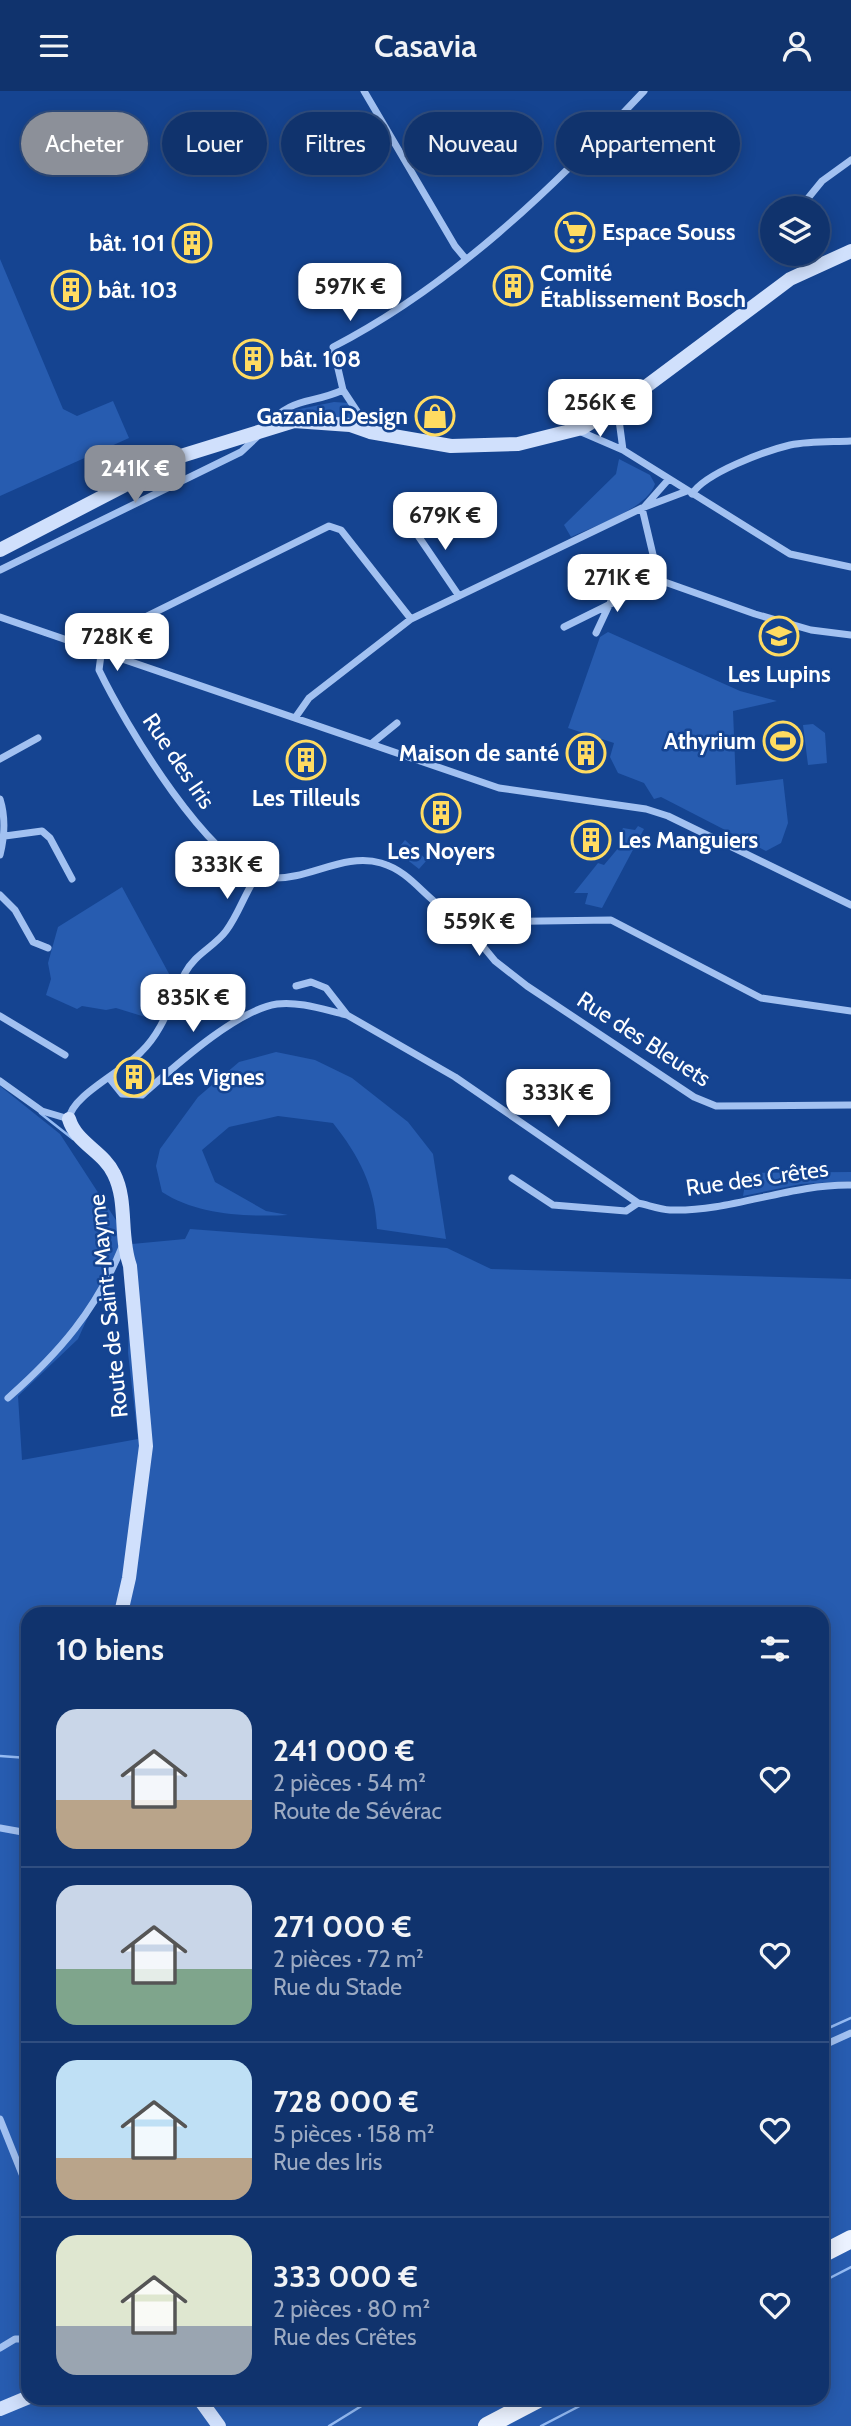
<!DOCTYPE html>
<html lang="fr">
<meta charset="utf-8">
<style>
:root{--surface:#10336d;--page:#1e3f75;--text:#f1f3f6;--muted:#9caac2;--line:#304e80;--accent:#8c9099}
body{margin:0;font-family:Cabin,sans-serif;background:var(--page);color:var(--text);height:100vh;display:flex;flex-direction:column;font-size:26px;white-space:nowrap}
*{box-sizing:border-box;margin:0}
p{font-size:23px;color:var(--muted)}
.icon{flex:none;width:38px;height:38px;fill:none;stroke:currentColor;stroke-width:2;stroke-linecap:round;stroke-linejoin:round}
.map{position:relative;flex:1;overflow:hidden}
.sheet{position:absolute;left:21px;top:1516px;width:808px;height:798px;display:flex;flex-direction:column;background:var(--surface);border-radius:21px;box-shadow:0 4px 18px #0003,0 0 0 2px var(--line)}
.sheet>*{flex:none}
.hud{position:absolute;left:21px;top:21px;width:810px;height:63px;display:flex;gap:14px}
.controls{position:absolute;left:760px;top:105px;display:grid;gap:14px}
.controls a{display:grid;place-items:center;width:70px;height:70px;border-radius:50%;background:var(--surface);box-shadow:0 4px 18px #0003,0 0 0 2px var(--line);font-size:35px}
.price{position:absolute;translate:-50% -60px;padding:0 16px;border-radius:14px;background:#fff;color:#222;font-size:23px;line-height:46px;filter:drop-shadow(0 2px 4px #0008)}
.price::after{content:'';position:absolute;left:50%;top:42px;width:21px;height:16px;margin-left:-10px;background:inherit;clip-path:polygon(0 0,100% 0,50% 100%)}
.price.selected{background:var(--accent);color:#fff}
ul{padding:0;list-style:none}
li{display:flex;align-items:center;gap:21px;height:175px;padding:0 35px}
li+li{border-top:2px solid var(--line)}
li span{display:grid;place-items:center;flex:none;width:196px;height:140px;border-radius:21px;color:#555}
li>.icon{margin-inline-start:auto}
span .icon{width:84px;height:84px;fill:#fffc;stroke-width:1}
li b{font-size:30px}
h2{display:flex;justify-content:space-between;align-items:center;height:84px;padding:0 35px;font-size:30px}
.tag{padding:0 24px;border-radius:32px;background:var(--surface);box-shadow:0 4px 18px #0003,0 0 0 2px var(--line);font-size:24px;line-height:63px}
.tag.selected{background:var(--accent);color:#fff}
header{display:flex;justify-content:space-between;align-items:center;height:91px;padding:0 35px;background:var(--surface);font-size:32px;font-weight:600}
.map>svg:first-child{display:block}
.green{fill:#275cb0;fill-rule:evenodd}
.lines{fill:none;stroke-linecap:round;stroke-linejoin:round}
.stream{stroke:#94bbf4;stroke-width:2.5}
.street{stroke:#a2c1f1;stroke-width:7}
.secondary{stroke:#d0e0fc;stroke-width:14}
.primary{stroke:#ebf2ff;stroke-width:18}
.labels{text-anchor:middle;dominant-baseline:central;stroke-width:5;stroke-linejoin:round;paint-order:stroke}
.poi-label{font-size:23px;font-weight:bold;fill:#fff;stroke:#154491;text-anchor:start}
.street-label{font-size:23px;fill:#fff;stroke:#154491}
</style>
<header><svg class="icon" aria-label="menu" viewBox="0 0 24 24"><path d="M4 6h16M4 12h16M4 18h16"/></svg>Casavia<svg class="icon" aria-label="person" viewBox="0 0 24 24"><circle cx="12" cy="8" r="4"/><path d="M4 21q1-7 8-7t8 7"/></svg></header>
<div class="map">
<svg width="851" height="2335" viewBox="0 0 851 2335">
<rect width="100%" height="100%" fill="#154491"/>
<!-- green -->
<path class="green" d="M 0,168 L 63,318 L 77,325 L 113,310 L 129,347 L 0,405 Z
M 334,311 L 349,312 L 362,329 L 313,324 L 284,328 L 290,320 Z
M 619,368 L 650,384 L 655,393 C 647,418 594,435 571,446 L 564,434 L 616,383 Z
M 608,541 L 740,600 L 777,610 L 733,620 L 736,694 L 783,688 L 788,732 L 781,752 L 766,760 L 661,706 L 654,708 L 644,692 L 618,682 L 610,666 L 614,652 L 568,637 L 600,546 Z
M 813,633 L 825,642 L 827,672 L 808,674 L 803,634 Z
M 638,735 L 644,738 L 602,817 L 585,813 L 588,802 L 574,802 L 598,772 L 604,774 L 625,749 L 619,746 L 623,737 L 635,739 Z
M 405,749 L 427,769 L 419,778 L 396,760 Z
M 122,796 L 174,892 L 155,929 L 116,917 L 106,919 L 82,915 L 77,918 L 46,904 L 51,888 L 48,872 L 58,836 Z
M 276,961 L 315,969 L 352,987 L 408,1031 L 433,1063 L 446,1148 L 377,1138 C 375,1095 359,1065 333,1032 L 278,1025 L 229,1036 L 202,1059 L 215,1091 L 266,1120 L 288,1124 C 247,1126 197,1124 162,1101 L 156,1075 L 160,1058 L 198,1006 L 239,971 Z
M 0,995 L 60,1043 L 125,1143 L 78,1248 L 18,1305 L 22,1369 L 138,1348 L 128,1262 L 132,1153 L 185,1148 L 190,1138 L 447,1157 L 491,1178 L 851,1188 L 851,2335 L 0,2335 ZM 28,1522 L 822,1522 L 822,2306 L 28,2306 Z
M 851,1081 L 851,1090 L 801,1093 L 743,1105 L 747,1082 Z"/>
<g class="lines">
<!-- stream -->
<path class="stream" d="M 40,1022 L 73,1048
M 0,1665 L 28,1667
M 822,1940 L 851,1927
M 822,2191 L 851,2176
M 329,2335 L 376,2306
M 541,2335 L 597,2306"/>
<!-- street -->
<path class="street" d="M 364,0 L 455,155 L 465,167
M 800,117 L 822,90 L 851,69
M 343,299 L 370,340
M 617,314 L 623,359
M 267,335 C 292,305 310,314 343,299 L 333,256 C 453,194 552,98 644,0
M 579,340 L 623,359 L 790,463 L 851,476
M 692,403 C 705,382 765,360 790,354 C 810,350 831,351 851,350
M 645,415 L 668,389
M 642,417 L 659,489
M 408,430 L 459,505
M 0,479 L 241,361 L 259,344
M 659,489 L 755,523 L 811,539 L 851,544
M 0,526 L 499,697 L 646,718 L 668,725 L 851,814
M 411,528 L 341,439 L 329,435 L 101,548 L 97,553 L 101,564 L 99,579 C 123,629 213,784 272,787 C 308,789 345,761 381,772 C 419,783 429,821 473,831 L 611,829 L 761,907 L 851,920
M 564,536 L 659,489
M 596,542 L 611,510
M 295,627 L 309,607 L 411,528 L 642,417 L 687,400
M 371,653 L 397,632
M 0,668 L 38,647
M 0,708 C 6,727 5,744 0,764
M 5,745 L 42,740 L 50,747 L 72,788
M 0,804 L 15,819 L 33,851 L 48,857
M 473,831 L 472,843 L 481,853 L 485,830
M 481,853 L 495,870 L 527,895 L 694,1006 L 716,1015 L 851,1014
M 296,895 L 311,891 L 326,897 L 347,924 L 455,986 L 638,1112 C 648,1114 659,1118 670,1119 C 731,1121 789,1093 851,1094
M 0,925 L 65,964
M 110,988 L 122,1003 L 142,1004 C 173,977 236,919 277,913 C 299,910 325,919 347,924
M 0,990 L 42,1020 L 69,1028 C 71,1005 122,981 141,961 C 164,939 171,909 185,882 C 195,863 214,856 226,840 C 239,823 245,801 258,783
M 512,1087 L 553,1114 L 626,1120 L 638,1112
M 8,1307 C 60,1261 96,1219 122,1156
M 0,1737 L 28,1742
M 822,1955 L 851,1942
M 0,2028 L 28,2098
M 0,2257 L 15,2248 L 28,2248"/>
<!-- secondary -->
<path class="secondary" d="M 0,459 L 181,365 L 294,330 L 350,334 L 370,341 L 451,355 L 518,353 L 582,337 L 636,303 L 790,188 L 851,160
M 69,1028 C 76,1052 104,1061 114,1083 C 128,1111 119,1144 130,1175 L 146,1355 L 129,1487 L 121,1522
M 198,2306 L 219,2335
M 0,2318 L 29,2306"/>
<!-- primary -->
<path class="primary" d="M 822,2163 L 851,2148
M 487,2335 L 542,2306"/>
</g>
<!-- icons -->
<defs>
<symbol id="supermarket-ring" viewBox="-11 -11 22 22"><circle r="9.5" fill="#154491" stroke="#ffdb61" stroke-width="1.5"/><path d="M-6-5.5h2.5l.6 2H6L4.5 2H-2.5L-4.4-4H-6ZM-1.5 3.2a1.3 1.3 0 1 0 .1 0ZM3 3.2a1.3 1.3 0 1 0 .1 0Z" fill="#ffdb61"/></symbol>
<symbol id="building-ring" viewBox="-11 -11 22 22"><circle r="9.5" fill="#154491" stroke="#ffdb61" stroke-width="1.5"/><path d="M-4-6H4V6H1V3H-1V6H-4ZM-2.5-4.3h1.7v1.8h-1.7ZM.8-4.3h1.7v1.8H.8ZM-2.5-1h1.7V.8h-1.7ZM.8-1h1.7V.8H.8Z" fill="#ffdb61"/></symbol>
<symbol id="shop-ring" viewBox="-11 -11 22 22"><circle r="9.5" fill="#154491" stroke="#ffdb61" stroke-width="1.5"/><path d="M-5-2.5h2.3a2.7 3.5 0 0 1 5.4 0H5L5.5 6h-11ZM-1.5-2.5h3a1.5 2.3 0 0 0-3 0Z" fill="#ffdb61"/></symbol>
<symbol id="school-ring" viewBox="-11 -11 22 22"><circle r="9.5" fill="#154491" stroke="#ffdb61" stroke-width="1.5"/><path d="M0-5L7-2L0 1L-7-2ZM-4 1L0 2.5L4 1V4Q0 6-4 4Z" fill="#ffdb61"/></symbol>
<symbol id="stadium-ring" viewBox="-11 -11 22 22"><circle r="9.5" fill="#154491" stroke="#ffdb61" stroke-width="1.5"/><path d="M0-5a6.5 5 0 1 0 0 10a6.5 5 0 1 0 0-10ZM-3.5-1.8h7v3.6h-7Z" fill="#ffdb61"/></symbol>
</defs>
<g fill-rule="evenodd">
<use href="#supermarket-ring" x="553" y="119" width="44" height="44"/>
<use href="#building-ring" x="170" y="130" width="44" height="44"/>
<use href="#building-ring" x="491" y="173" width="44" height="44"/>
<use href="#building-ring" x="49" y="177" width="44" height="44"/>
<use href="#building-ring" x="231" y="246" width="44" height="44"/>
<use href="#shop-ring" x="413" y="303" width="44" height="44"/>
<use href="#school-ring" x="757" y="523" width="44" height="44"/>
<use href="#stadium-ring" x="761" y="628" width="44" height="44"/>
<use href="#building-ring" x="564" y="640" width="44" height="44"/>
<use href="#building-ring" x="284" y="647" width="44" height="44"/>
<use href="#building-ring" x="419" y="700" width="44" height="44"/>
<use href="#building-ring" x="569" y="727" width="44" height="44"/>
<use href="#building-ring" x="112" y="964" width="44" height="44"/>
</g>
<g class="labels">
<!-- poi labels -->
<g class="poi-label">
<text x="602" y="141">Espace Souss</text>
<text x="165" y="152" text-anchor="end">bât. 101</text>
<text x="540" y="182">Comité<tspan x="540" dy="26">Établissement Bosch</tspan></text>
<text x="98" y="199">bât. 103</text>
<text x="280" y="268">bât. 108</text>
<text x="408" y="325" text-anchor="end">Gazania Design</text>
<text x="779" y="583" text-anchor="middle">Les Lupins</text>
<text x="756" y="650" text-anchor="end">Athyrium</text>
<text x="559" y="662" text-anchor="end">Maison de santé</text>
<text x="306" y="707" text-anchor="middle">Les Tilleuls</text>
<text x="618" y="749">Les Manguiers</text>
<text x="441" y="760" text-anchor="middle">Les Noyers</text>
<text x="161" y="986">Les Vignes</text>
</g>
<!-- street labels -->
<g class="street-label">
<text transform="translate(179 670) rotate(56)">Rue des Iris</text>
<text transform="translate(644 948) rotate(33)">Rue des Bleuets</text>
<text transform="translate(757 1087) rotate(-8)">Rue des Crêtes</text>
<text transform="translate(108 1215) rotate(-96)">Route de Saint-Mayme</text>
</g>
</g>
</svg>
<div class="controls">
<a><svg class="icon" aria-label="layers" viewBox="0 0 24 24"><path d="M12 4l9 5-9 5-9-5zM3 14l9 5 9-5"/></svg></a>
</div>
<b class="price" style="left:350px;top:232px">597K €</b>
<b class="price" style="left:600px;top:348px">256K €</b>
<b class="price selected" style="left:135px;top:414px">241K €</b>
<b class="price" style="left:445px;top:461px">679K €</b>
<b class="price" style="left:617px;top:523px">271K €</b>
<b class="price" style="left:117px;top:582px">728K €</b>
<b class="price" style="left:227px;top:810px">333K €</b>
<b class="price" style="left:479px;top:867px">559K €</b>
<b class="price" style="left:193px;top:943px">835K €</b>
<b class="price" style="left:558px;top:1038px">333K €</b>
<div class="hud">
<a class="tag selected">Acheter</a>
<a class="tag">Louer</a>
<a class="tag">Filtres</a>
<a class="tag">Nouveau</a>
<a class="tag">Appartement</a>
</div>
<section class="sheet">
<h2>10 biens<svg class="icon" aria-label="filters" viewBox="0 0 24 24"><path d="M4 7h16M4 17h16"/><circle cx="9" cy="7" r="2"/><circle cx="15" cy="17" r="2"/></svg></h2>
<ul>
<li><span style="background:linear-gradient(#c9d6e8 65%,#b9a48a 0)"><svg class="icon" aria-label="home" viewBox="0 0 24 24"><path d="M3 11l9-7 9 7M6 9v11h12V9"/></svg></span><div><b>241 000 €</b><p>2 pièces · 54 m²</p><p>Route de Sévérac</p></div><svg class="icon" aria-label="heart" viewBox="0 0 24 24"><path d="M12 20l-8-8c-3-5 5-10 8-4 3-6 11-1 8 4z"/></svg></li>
<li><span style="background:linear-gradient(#c9d6e8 60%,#7fa58c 0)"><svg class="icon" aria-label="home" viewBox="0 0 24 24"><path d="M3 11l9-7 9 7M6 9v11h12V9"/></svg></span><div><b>271 000 €</b><p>2 pièces · 72 m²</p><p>Rue du Stade</p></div><svg class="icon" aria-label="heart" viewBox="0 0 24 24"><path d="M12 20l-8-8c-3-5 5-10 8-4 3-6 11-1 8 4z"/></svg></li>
<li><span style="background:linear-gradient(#bfe0f5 70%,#b9a48a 0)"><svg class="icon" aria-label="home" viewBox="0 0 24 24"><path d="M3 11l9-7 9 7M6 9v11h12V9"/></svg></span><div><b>728 000 €</b><p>5 pièces · 158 m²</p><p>Rue des Iris</p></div><svg class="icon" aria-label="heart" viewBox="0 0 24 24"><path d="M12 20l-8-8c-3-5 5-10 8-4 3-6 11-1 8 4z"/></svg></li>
<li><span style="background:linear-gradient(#dfe7d0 65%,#9aa5b1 0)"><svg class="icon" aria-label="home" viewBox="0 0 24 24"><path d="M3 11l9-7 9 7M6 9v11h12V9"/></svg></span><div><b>333 000 €</b><p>2 pièces · 80 m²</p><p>Rue des Crêtes</p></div><svg class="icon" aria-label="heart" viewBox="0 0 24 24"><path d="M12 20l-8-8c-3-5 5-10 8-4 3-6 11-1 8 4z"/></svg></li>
</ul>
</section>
</div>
